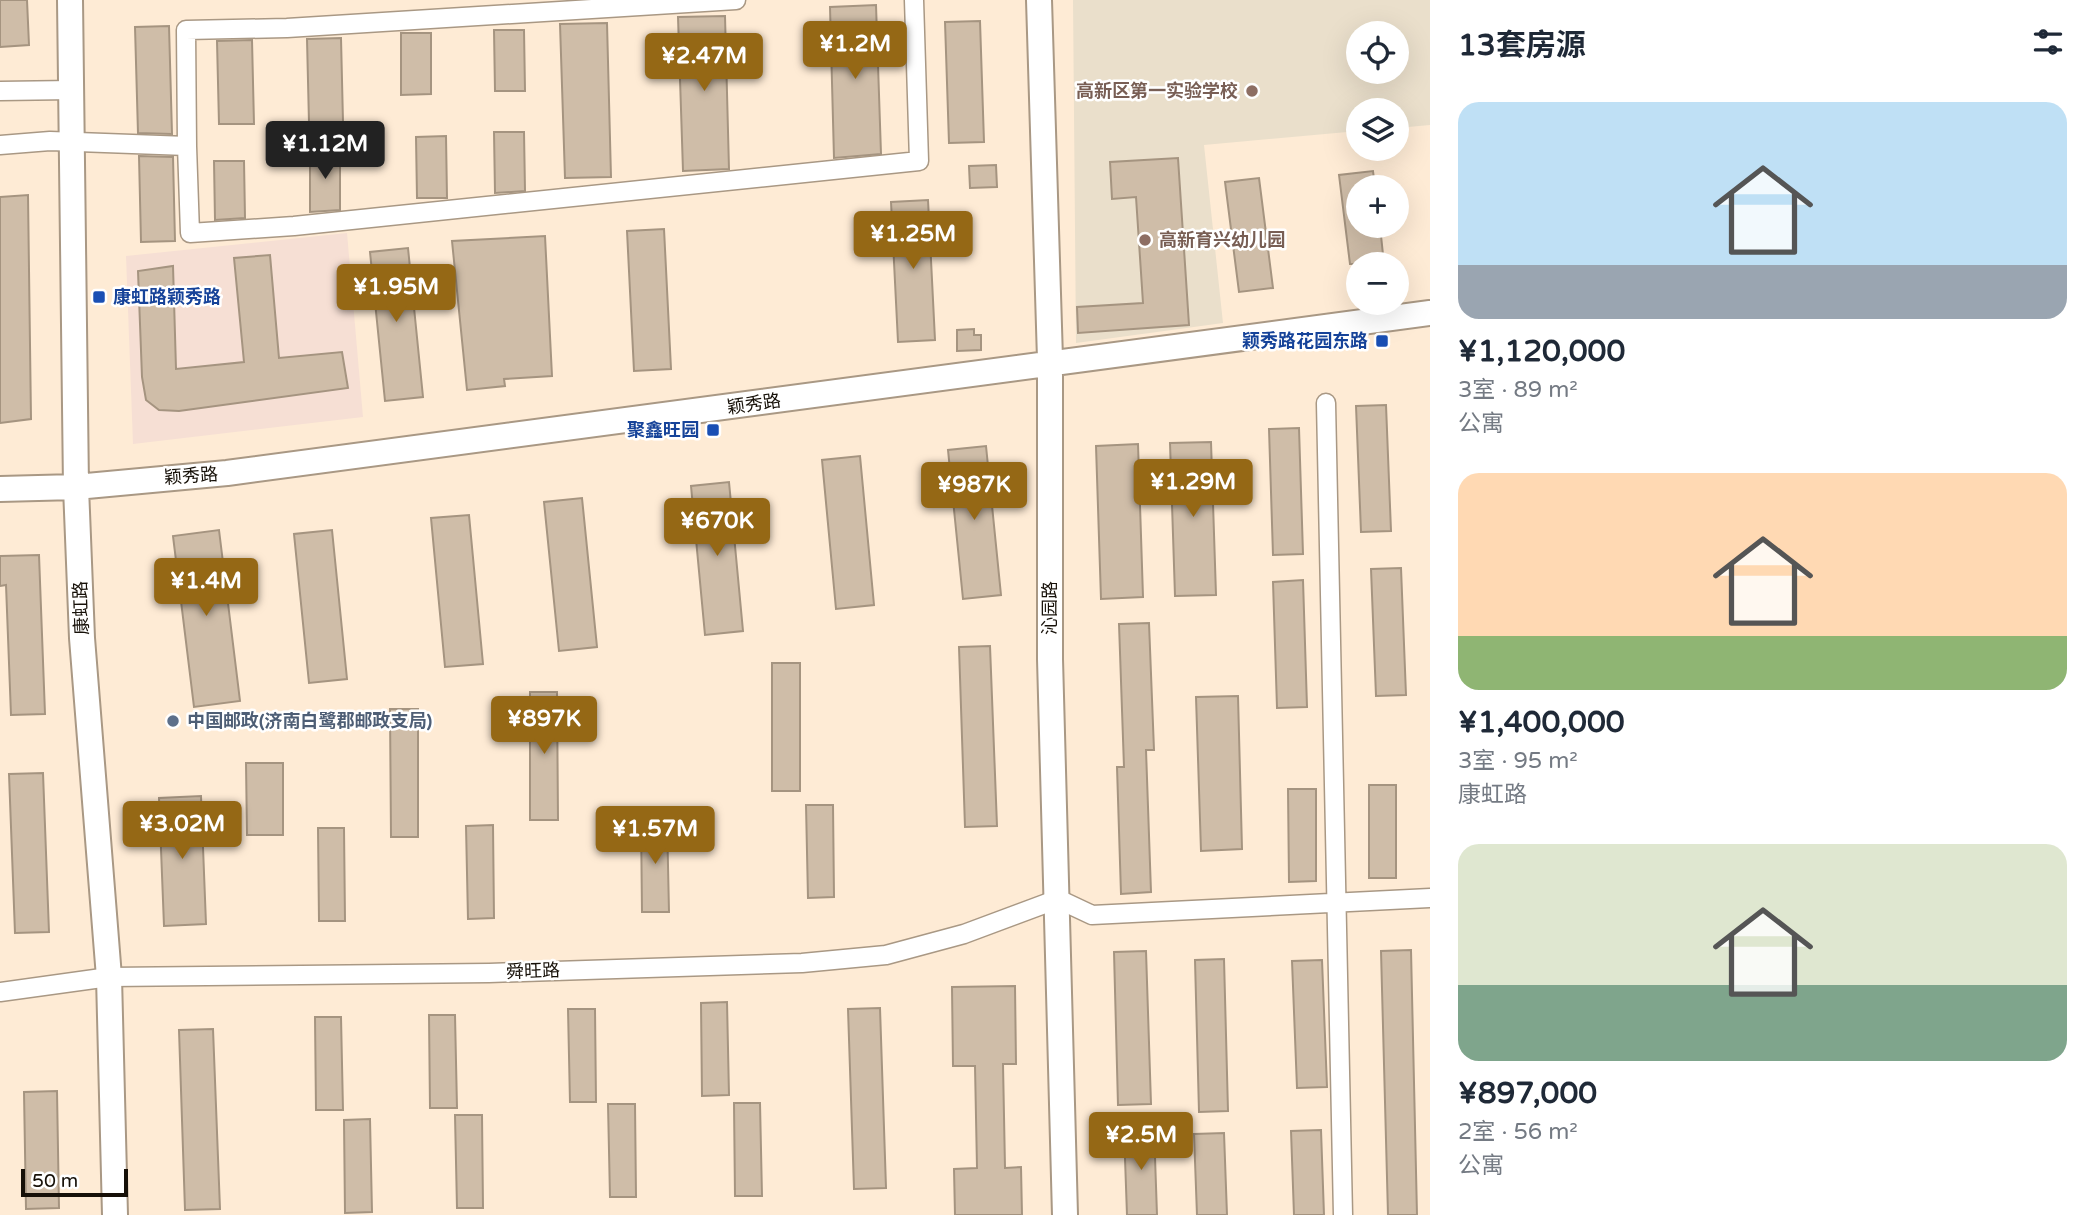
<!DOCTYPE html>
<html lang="zh">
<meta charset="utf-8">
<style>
:root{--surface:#fff;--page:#f6f6f7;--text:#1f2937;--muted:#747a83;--accent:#956815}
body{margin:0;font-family:"Varela Round","Noto Sans SC",sans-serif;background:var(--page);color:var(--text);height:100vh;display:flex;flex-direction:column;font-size:26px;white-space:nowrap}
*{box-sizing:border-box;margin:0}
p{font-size:23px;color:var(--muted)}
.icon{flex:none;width:38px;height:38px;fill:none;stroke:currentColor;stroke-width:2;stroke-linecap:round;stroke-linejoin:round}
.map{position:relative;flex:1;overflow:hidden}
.drawer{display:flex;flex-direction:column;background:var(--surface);width:665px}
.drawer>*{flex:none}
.fabs{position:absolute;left:1346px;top:21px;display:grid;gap:14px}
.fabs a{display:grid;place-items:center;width:63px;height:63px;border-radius:50%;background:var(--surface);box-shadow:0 7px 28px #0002;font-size:35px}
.scale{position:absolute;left:21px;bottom:18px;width:107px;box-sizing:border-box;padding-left:7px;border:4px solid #161008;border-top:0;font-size:19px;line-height:24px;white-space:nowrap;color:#161008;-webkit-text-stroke:5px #fff;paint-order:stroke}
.price{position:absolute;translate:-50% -60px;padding:0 16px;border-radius:7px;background:var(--accent);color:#fff;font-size:23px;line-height:46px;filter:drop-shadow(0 2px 4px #0008)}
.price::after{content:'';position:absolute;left:50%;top:42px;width:21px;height:16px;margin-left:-10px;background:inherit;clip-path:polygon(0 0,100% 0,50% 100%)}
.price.on{background:#222;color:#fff}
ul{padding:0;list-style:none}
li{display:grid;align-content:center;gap:14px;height:371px;padding:0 28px}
li span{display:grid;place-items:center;height:217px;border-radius:21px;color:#555}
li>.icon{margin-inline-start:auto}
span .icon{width:126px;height:126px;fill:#fffc;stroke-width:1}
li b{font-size:30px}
h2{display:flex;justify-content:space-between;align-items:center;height:84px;padding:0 28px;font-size:30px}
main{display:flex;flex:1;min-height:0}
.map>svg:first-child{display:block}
.commercial{fill:#f6dfd4}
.education{fill:#eadfcb;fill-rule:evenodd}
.building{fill:#cfbda8;stroke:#a59480;stroke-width:2}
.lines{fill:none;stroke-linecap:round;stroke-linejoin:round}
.street-casing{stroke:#a99884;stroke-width:21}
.secondary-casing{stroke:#a99884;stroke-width:28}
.street{stroke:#fff;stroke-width:18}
.secondary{stroke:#fff;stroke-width:24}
.education-dot{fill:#8d6e63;stroke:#fff;stroke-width:2.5}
.transit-dot{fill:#1a4fb4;stroke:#fff;stroke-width:2.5}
.service-dot{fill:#5c6f8a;stroke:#fff;stroke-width:2.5}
.labels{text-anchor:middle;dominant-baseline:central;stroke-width:5;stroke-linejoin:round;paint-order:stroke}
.education-label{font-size:18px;font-weight:bold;fill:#785e54;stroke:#fff;text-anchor:end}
.transit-label{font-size:18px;font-weight:bold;fill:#164399;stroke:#fff;text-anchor:end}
.street-label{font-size:18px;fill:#161008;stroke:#fff}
.service-label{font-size:18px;font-weight:bold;fill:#4e5e75;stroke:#fff;text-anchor:start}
</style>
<main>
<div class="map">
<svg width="1430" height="1215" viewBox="0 0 1430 1215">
<rect width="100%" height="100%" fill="#feebd5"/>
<!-- commercial -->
<path class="commercial" d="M 347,233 L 363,417 L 133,444 L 126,256 Z"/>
<!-- education -->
<path class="education" d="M 1073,0 L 1430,0 L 1430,125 L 1397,128 L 1396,110 L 1358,110 L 1358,131 L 1204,145 L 1223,323 L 1076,343 ZM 1358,33 L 1396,33 L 1396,72 L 1358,72 Z"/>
<!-- building -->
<path class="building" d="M 0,0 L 27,0 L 29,45 L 0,47 Z
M 876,5 L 881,154 L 834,158 L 830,7 Z
M 725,16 L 729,169 L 683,171 L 678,17 Z
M 980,21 L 984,142 L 949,143 L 945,22 Z
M 607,23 L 611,177 L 565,178 L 560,24 Z
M 169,26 L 172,134 L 138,133 L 135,27 Z
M 494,30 L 524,30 L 525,91 L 495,91 Z
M 401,33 L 431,33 L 431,94 L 401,95 Z
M 341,38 L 343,122 L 309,123 L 307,39 Z
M 252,40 L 254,124 L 219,124 L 217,41 Z
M 494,132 L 524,132 L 525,191 L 495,193 Z
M 446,136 L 447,198 L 417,198 L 416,137 Z
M 310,150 L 340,150 L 340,210 L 310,212 Z
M 139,156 L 173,157 L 175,241 L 141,242 Z
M 1178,158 L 1189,325 L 1078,333 L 1077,307 L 1143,303 L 1136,197 L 1112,199 L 1110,162 Z
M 214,161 L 244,161 L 245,218 L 215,220 Z
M 996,165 L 997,187 L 970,188 L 969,166 Z
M 1373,171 L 1375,187 L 1358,187 L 1358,226 L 1380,226 L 1384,264 L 1350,264 L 1339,175 Z
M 1259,178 L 1273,288 L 1239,292 L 1225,182 Z
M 28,195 L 31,419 L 0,423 L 0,197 Z
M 928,200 L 935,340 L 898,342 L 891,202 Z
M 664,229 L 671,369 L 634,371 L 627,231 Z
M 545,236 L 552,376 L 504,379 L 505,386 L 467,390 L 452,241 Z
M 408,248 L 423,397 L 385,401 L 370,252 Z
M 270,255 L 279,358 L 342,352 L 348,388 L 179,411 L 159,410 L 146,400 L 142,377 L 138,271 L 173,266 L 176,369 L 244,362 L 234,258 Z
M 974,329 L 974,335 L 981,335 L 981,350 L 957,351 L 957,330 Z
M 1386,405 L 1391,531 L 1361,532 L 1356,406 Z
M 1299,428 L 1303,554 L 1273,555 L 1269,429 Z
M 1211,442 L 1216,595 L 1175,596 L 1170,443 Z
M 1138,444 L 1143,597 L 1101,599 L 1096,446 Z
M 986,446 L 1001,595 L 963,599 L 948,450 Z
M 860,456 L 874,605 L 836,609 L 822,460 Z
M 729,482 L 743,631 L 705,635 L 691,486 Z
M 582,498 L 597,647 L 559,651 L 544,502 Z
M 469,515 L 483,664 L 445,667 L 431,518 Z
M 219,530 L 240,701 L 194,707 L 173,536 Z
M 332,530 L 347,679 L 309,683 L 294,534 Z
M 39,555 L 45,714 L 11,715 L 6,585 L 0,586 L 0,556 Z
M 1401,568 L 1406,695 L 1376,696 L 1371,569 Z
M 1303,580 L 1307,707 L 1277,708 L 1273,582 Z
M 1149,623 L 1154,750 L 1146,750 L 1151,892 L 1121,894 L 1117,767 L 1124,767 L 1119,624 Z
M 990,646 L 997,826 L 965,827 L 959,647 Z
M 772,663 L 800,663 L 800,791 L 772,791 Z
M 530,692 L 557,692 L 558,820 L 530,820 Z
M 1238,696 L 1242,849 L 1201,851 L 1196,697 Z
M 390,709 L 418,709 L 418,837 L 391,837 Z
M 246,763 L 283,763 L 283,835 L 247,835 Z
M 43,773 L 49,932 L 15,933 L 9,774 Z
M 1369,785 L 1396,785 L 1396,878 L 1369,878 Z
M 1288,789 L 1316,789 L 1316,881 L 1289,882 Z
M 201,796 L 206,924 L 164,926 L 159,798 Z
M 806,805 L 833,805 L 834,897 L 808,898 Z
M 641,819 L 667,819 L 669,912 L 642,912 Z
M 493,825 L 494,918 L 468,919 L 466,826 Z
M 318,828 L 344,828 L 345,921 L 319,921 Z
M 1411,950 L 1417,1215 L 1388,1215 L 1381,951 Z
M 1146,951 L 1151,1104 L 1118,1105 L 1114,952 Z
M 1224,959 L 1228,1111 L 1199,1112 L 1195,960 Z
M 1322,960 L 1327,1087 L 1297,1088 L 1292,961 Z
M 1015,986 L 1016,1064 L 1003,1064 L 1005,1168 L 1021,1167 L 1022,1215 L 955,1215 L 954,1169 L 977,1168 L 975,1066 L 953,1066 L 952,987 Z
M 727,1002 L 729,1095 L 702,1096 L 701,1003 Z
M 880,1008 L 886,1188 L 854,1189 L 848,1009 Z
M 568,1009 L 595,1009 L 596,1102 L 570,1102 Z
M 429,1015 L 455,1015 L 457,1108 L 430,1108 Z
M 315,1017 L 341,1017 L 343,1110 L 316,1110 Z
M 213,1029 L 220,1209 L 185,1210 L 179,1030 Z
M 57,1091 L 59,1208 L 26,1209 L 24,1092 Z
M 734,1103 L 760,1103 L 762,1196 L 735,1196 Z
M 608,1104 L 635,1104 L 636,1197 L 610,1197 Z
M 455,1115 L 482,1115 L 483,1208 L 457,1208 Z
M 370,1119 L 372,1212 L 345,1213 L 344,1120 Z
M 1154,1128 L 1157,1215 L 1127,1215 L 1124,1130 Z
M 1321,1130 L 1324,1215 L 1294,1215 L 1291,1131 Z
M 1224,1133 L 1227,1215 L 1197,1215 L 1194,1134 Z"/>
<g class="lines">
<defs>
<path id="street" d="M 0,91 L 72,90
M 0,145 L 50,141 L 187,146 L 186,30 L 287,28 L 736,0
M 187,146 L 190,233 L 294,226 L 919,161 L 914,0
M 1326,403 L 1343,1215
M 0,992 L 109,977 L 489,973 L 802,963 L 886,955 L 964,934 L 1058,899 L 1092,915 L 1430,898"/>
<path id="secondary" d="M 70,0 L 76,487 L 82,638 L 109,977 L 115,1215
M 1039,0 L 1050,359 L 1050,659 L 1065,1215
M 0,489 L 76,487 L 227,473 L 1430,313"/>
</defs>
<!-- street casing -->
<use href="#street" class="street-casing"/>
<!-- secondary casing -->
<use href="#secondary" class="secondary-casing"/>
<!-- street -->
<use href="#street" class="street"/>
<!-- secondary -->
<use href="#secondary" class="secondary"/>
</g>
<!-- markers -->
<g class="education-dot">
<circle cx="1252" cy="91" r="7"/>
<circle cx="1145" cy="240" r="7"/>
</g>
<g class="transit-dot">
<rect x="92" y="290" width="14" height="14" rx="3.5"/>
<rect x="1375" y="334" width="14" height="14" rx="3.5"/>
<rect x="706" y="423" width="14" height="14" rx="3.5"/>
</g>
<circle class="service-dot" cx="173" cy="721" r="7"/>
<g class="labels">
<!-- education labels -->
<g class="education-label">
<text x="1238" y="91">高新区第一实验学校</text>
<text x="1159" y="240" text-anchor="start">高新育兴幼儿园</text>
</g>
<!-- transit labels -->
<g class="transit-label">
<text x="113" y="297" text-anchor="start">康虹路颖秀路</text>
<text x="1368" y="341">颖秀路花园东路</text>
<text x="699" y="430">聚鑫旺园</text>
</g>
<!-- street labels -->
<g class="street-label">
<text transform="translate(754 404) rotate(-8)">颖秀路</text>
<text transform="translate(191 476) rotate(-4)">颖秀路</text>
<text transform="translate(81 608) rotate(-92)">康虹路</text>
<text transform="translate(1050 608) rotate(-90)">沁园路</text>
<text transform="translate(533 971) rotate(-2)">舜旺路</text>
</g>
<!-- service labels -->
<g class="service-label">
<text x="187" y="721">中国邮政(济南白鹭郡邮政支局)</text>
</g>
</g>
</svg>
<div class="fabs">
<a><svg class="icon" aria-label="locate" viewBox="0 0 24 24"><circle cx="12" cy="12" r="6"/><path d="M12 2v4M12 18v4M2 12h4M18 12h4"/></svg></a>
<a><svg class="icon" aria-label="layers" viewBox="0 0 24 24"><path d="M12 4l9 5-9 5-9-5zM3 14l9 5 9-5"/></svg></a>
<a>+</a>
<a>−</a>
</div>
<div class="scale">50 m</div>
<b class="price" style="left:855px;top:81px">¥1.2M</b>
<b class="price" style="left:704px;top:93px">¥2.47M</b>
<b class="price on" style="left:325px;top:181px">¥1.12M</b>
<b class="price" style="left:913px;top:271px">¥1.25M</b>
<b class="price" style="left:396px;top:324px">¥1.95M</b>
<b class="price" style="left:1193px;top:519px">¥1.29M</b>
<b class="price" style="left:974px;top:522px">¥987K</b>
<b class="price" style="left:717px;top:558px">¥670K</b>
<b class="price" style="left:206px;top:618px">¥1.4M</b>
<b class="price" style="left:544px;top:756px">¥897K</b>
<b class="price" style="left:182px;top:861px">¥3.02M</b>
<b class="price" style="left:655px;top:866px">¥1.57M</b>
<b class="price" style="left:1141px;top:1172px">¥2.5M</b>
</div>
<section class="drawer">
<h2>13套房源<svg class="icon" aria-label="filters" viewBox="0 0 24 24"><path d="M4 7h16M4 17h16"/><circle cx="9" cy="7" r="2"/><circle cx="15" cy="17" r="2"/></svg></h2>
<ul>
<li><span style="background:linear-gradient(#bfe0f5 75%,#9aa5b1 0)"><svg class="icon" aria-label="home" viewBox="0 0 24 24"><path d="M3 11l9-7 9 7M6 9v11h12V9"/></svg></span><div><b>¥1,120,000</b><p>3室 · 89 m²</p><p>公寓</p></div></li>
<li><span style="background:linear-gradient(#ffd9b3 75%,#8fb573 0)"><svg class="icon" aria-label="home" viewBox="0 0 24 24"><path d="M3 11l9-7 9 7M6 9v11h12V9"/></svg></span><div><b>¥1,400,000</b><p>3室 · 95 m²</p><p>康虹路</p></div></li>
<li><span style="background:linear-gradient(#dfe7d0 65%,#7fa58c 0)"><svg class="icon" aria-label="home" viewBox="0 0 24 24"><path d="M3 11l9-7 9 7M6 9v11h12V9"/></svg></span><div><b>¥897,000</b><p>2室 · 56 m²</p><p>公寓</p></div></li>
</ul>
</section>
</main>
